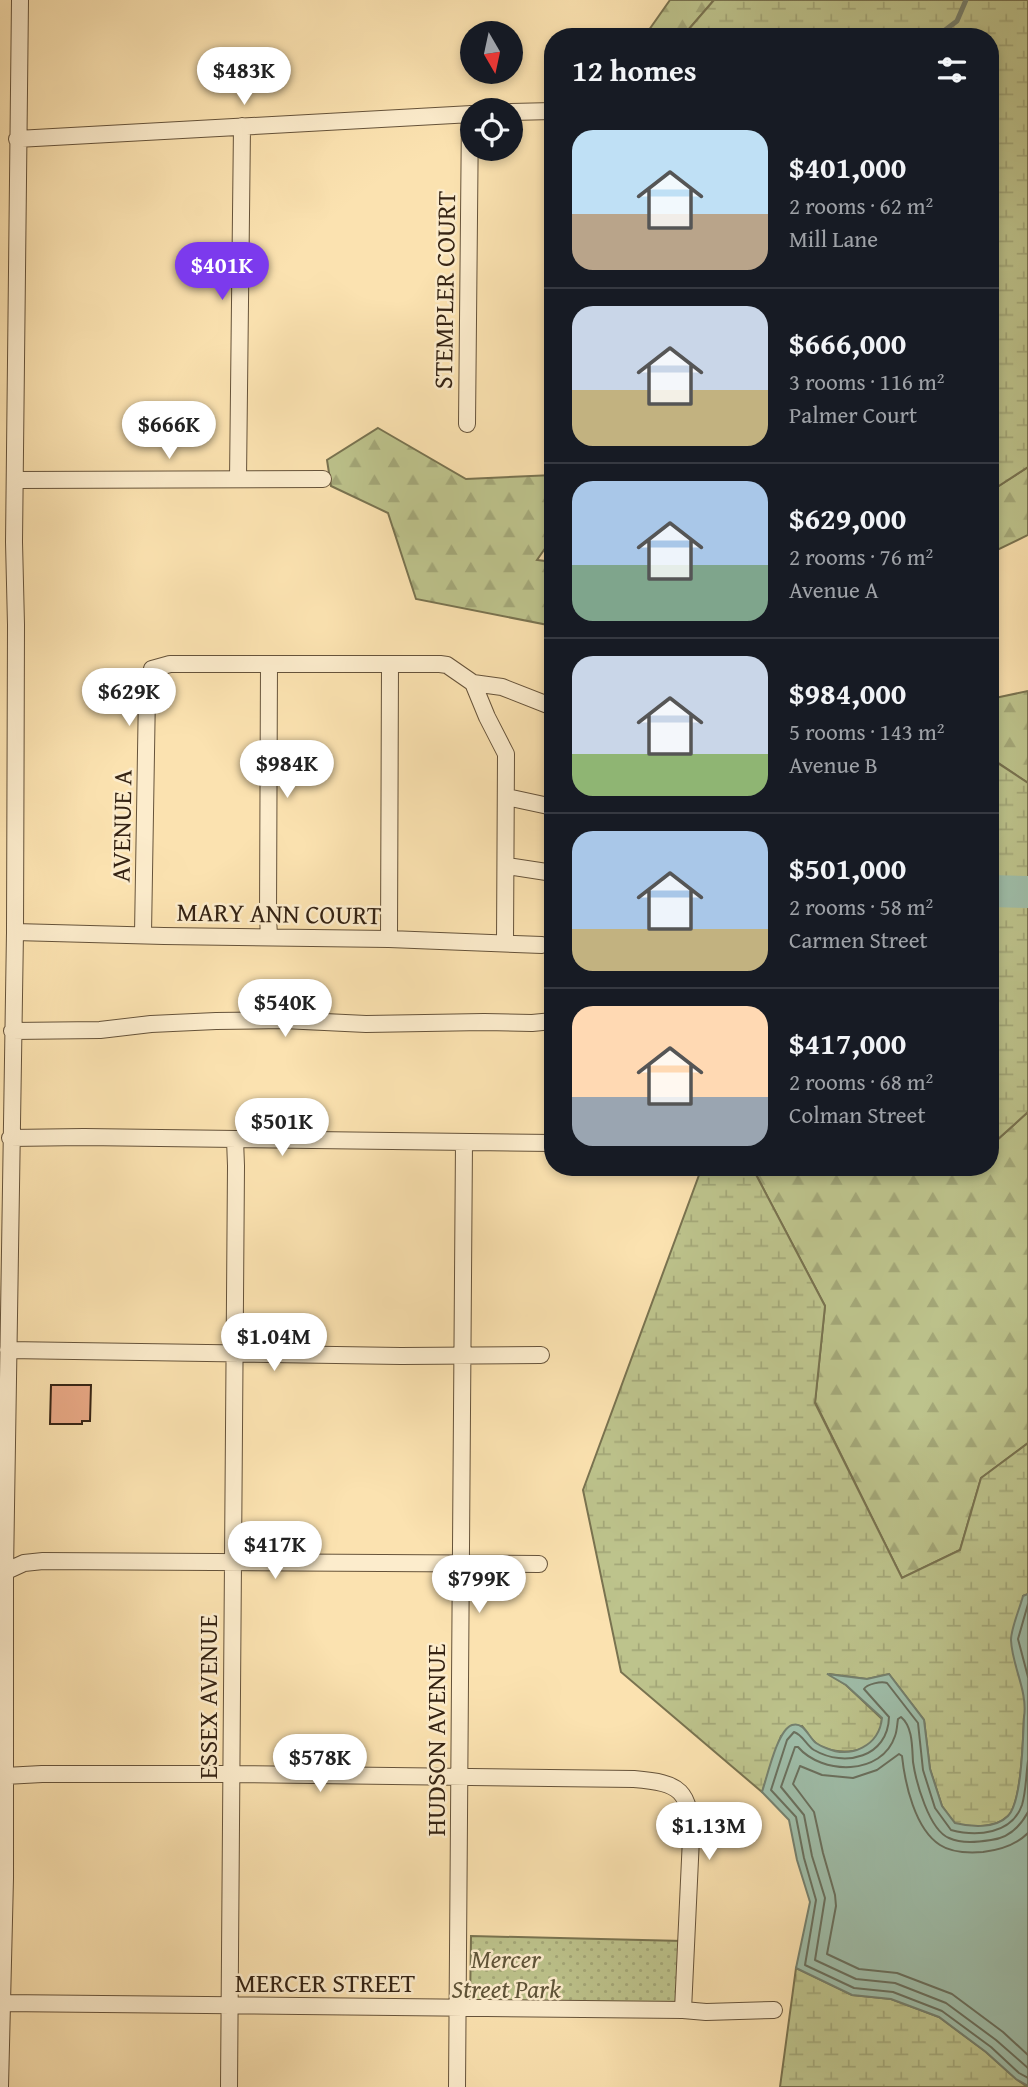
<!DOCTYPE html>
<meta charset="utf-8">
<style>
:root{--surface:#171b24;--page:#242831;--text:#f1f3f6;--muted:#9ea1a6;--line:#363941;--accent:#7c3aed}
body{margin:0;font-family:"Gentium Book Plus",serif;background:var(--page);color:var(--text);height:100vh;display:flex;flex-direction:column;font-size:26px;white-space:nowrap}
*{box-sizing:border-box;margin:0}
p{font-size:23px;color:var(--muted)}
.icon{flex:none;width:38px;height:38px;fill:none;stroke:currentColor;stroke-width:2;stroke-linecap:round;stroke-linejoin:round}
.map{position:relative;flex:1;overflow:hidden}
.panel{position:absolute;left:544px;top:28px;width:455px;height:1148px;display:flex;flex-direction:column;background:var(--surface);border-radius:28px;box-shadow:0 4px 10px #0003}
.panel>*{flex:none}
.needle{width:46px;rotate:171deg}
.controls{position:absolute;left:460px;top:21px;display:grid;gap:14px}
.controls a{display:grid;place-items:center;width:63px;height:63px;border-radius:50%;background:var(--surface);box-shadow:0 4px 10px #0003;font-size:35px}
.price{position:absolute;translate:-50% -60px;padding:0 16px;border-radius:24px;background:#fff;color:#222;font-size:23px;line-height:46px;filter:drop-shadow(0 2px 4px #0008)}
.price::after{content:'';position:absolute;left:50%;top:42px;width:21px;height:16px;margin-left:-10px;background:inherit;clip-path:polygon(0 0,100% 0,50% 100%)}
.price.on{background:var(--accent);color:#fff}
ul{padding:0;list-style:none}
li{display:flex;align-items:center;gap:21px;height:175px;padding:0 28px}
li+li{border-top:2px solid var(--line)}
li span{display:grid;place-items:center;flex:none;width:196px;height:140px;border-radius:21px;color:#555}
li>.icon{margin-inline-start:auto}
span .icon{width:84px;height:84px;fill:#fffc;stroke-width:1}
li b{font-size:30px}
h2{display:flex;justify-content:space-between;align-items:center;height:84px;padding:0 28px;font-size:30px}
.map>svg:first-child{display:block}
.forest{fill:url(#forest-firs);stroke:#797350;stroke-width:2}
.wetland{fill:url(#wetland-marsh);stroke:#797350;stroke-width:2}
.park{fill:url(#park-dots);stroke:#797350;stroke-width:2}
.water{fill:#9fbeaa;stroke:#75806e;stroke-width:2}
.lines{fill:none;stroke-linecap:round;stroke-linejoin:round}
.shore{stroke:#6a705e;stroke-width:2}
.stream{stroke:#75806e;stroke-width:5}
.river{stroke:#9fbeaa;stroke-width:32}
.building{fill:#ebaa87;stroke:#352313;stroke-width:2}
.minor-casing{stroke:#66533a;stroke-width:18}
.minor{stroke:#fceccc;stroke-width:16}
.labels{text-anchor:middle;dominant-baseline:central;stroke-width:5;stroke-linejoin:round;paint-order:stroke}
.street-label{font-size:26px;fill:#352313;stroke:#fceccc}
.park-label{font-size:26px;font-style:italic;fill:#5e5337;stroke:#fceccc}
</style>
<div class="map">
<svg width="1028" height="2087" viewBox="0 0 1028 2087">
<defs>
<pattern id="forest-firs" width="22" height="20" patternUnits="userSpaceOnUse" patternTransform="scale(1.75)"><rect width="22" height="20" fill="#bdc38c"/><path d="M5 1l3.5 6h-7zM16 11l3.5 6h-7z" fill="#a3a778"/></pattern>
<pattern id="wetland-marsh" width="20" height="14" patternUnits="userSpaceOnUse" patternTransform="scale(1.75)"><rect width="20" height="14" fill="#bdc38c"/><path d="M1 5h8M5 5V1M11 12h8M15 12V8" fill="none" stroke="#a3a778"/></pattern>
<pattern id="park-dots" width="8" height="8" patternUnits="userSpaceOnUse" patternTransform="scale(1.75)"><rect width="8" height="8" fill="#bdc38c"/><path d="M2 2h.1M6 6h.1" fill="none" stroke="#a3a778" stroke-width="1.8" stroke-linecap="round"/></pattern>
</defs>
<rect width="100%" height="100%" fill="#fbe2b0"/>
<filter id="stains"><feTurbulence type="fractalNoise" baseFrequency=".00286" numOctaves="4"/><feColorMatrix values="0 0 0 0 .2 0 0 0 0 .09 0 0 0 0 .02 0 0 0 .5 -.17"/></filter>
<radialGradient id="worn" r=".72"><stop offset=".6" stop-color="#630" stop-opacity="0"/><stop offset="1" stop-color="#630" stop-opacity=".3"/></radialGradient>
<!-- forest -->
<path class="forest" d="M 670,0 L 714,0 L 682,37 L 644,37 Z
M 378,428 L 466,479 L 553,475 L 553,537 L 537,560 L 553,562 L 553,626 L 416,599 L 388,513 L 331,486 L 327,460 Z
M 1028,467 L 1028,535 L 991,553 L 991,491 Z
M 1028,691 L 1028,783 L 991,758 L 990,699 Z
M 1028,1112 L 1028,1443 L 981,1478 L 960,1550 L 902,1578 L 815,1402 L 825,1306 L 752,1167 L 990,1167 L 991,1141 L 997,1140 Z"/>
<!-- wetland -->
<path class="wetland" d="M 714,0 L 1028,0 L 1028,467 L 991,491 L 990,37 L 682,37 Z
M 990,758 L 1028,783 L 1028,1112 L 997,1140 L 991,1141 Z
M 702,1167 L 752,1167 L 825,1306 L 815,1403 L 902,1578 L 960,1550 L 981,1478 L 1028,1443 L 1028,1594 L 1023,1596 L 1027,1708 L 1024,1717 C 1023,1737 1022,1802 1008,1816 C 995,1829 971,1827 955,1824 L 942,1806 L 930,1769 L 924,1720 L 889,1674 L 867,1679 L 829,1674 L 846,1685 L 882,1719 C 881,1722 882,1726 881,1730 C 873,1755 835,1756 817,1744 C 811,1740 807,1732 802,1726 L 781,1736 L 762,1792 L 621,1672 L 583,1490 Z
M 796,1968 L 852,1995 L 891,1999 L 939,2017 L 986,2052 L 1016,2079 L 1028,2087 L 780,2087 Z"/>
<!-- park -->
<path class="park" d="M 471,1936 L 683,1941 L 683,2006 L 470,2007 Z"/>
<!-- water -->
<path class="water" d="M 1028,1594 L 1028,2086 L 1016,2079 L 986,2052 L 939,2017 L 891,1999 L 852,1995 L 796,1968 L 810,1902 L 797,1860 L 789,1820 L 762,1792 C 767,1778 777,1730 792,1725 C 804,1721 809,1738 816,1743 C 819,1745 823,1747 826,1748 C 851,1759 879,1746 882,1718 L 846,1685 L 827,1674 L 867,1679 L 889,1674 L 924,1720 L 930,1769 L 942,1806 L 955,1823 C 971,1827 995,1829 1008,1816 C 1022,1802 1023,1737 1024,1717 C 1028,1691 1012,1666 1011,1640 C 1011,1628 1020,1608 1023,1596 Z"/>
<g class="lines">
<!-- shore -->
<path class="shore" d="M 1028,1604 L 1018,1639 L 1028,1677
M 1028,1761 C 1026,1775 1026,1792 1022,1805 C 1012,1834 977,1837 951,1830 L 935,1808 L 923,1770 L 918,1723 L 887,1683 C 881,1681 867,1684 864,1689 L 889,1717 C 888,1757 845,1768 814,1750 C 806,1745 803,1735 794,1732 L 787,1740 L 771,1790 L 796,1817 L 804,1858 L 816,1900 L 805,1965 L 854,1988 L 893,1992 L 942,2011 L 991,2047 L 1019,2073 L 1028,2078
M 1028,1812 C 1020,1827 1009,1838 991,1840 C 978,1842 962,1844 949,1838 C 929,1830 916,1782 913,1762 C 912,1747 913,1727 901,1717 L 898,1719 C 897,1725 897,1731 895,1736 C 882,1776 822,1775 798,1747 L 795,1747 L 781,1787 L 804,1815 L 812,1856 L 825,1898 L 815,1960 L 856,1979 L 895,1983 L 946,2003 L 996,2040 L 1028,2068
M 1028,1833 C 1016,1845 1000,1850 983,1852 C 970,1853 952,1853 940,1845 C 915,1829 905,1784 902,1756 L 899,1754 L 877,1770 L 853,1778 L 822,1775 L 800,1766 L 793,1784 L 814,1812 L 823,1853 L 835,1895 L 836,1906 L 827,1954 L 859,1969 L 897,1973 L 952,1994 L 1003,2032 L 1028,2055"/>
<!-- stream -->
<path class="stream" d="M 936,37 L 957,21 L 966,0"/>
<!-- river -->
<path class="river" d="M 990,891 L 1028,892"/>
</g>
<!-- building -->
<path class="building" d="M 51,1385 L 91,1385 L 90,1421 L 82,1421 L 82,1424 L 50,1424 Z"/>
<g class="lines">
<defs>
<path id="minor" d="M 511,112 L 553,111
M 17,139 L 472,114
M 467,424 L 470,114
M 238,479 L 242,126
M 15,480 L 323,479
M 473,683 L 487,717 L 506,754 L 505,943
M 507,797 L 553,807
M 507,866 L 553,873
M 15,932 L 164,936 L 389,939 L 542,945
M 143,934 L 147,692 L 152,669 L 170,664 L 440,664 L 447,665 L 473,683 L 502,687 L 553,707
M 269,937 L 268,917 L 269,664
M 389,939 L 390,664
M 12,1031 L 100,1030 L 151,1024 L 216,1021 L 283,1020 L 366,1024 L 484,1022 L 532,1023 L 553,1021
M 10,1138 L 84,1137 L 553,1143
M 8,1350 L 401,1356 L 541,1355
M 0,1574 L 24,1563 L 43,1561 L 539,1564
M 5,1776 L 42,1774 L 232,1774 L 634,1779 C 681,1783 690,1790 691,1838 L 683,2010
M 1,2003 L 683,2010 L 706,2012 L 774,2010
M 0,2087 L 5,1878 L 5,1571 L 15,932 L 16,625 L 14,542 L 20,0
M 229,2087 L 236,1166 L 235,1139
M 457,2087 L 464,1142"/>
</defs>
<!-- minor casing -->
<use href="#minor" class="minor-casing"/>
<!-- minor -->
<use href="#minor" class="minor"/>
</g>
<g class="labels">
<!-- street labels -->
<g class="street-label">
<text transform="translate(444 290) rotate(-89)">STEMPLER COURT</text>
<text transform="translate(121 826) rotate(-89)">AVENUE A</text>
<text transform="translate(279 913) rotate(1)">MARY ANN COURT</text>
<text transform="translate(207 1697) rotate(-90)">ESSEX AVENUE</text>
<text transform="translate(435 1740) rotate(-90)">HUDSON AVENUE</text>
<text x="325" y="1982">MERCER STREET</text>
</g>
<!-- park labels -->
<g class="park-label">
<text x="506" y="1958">Mercer<tspan x="506" dy="30">Street Park</tspan></text>
</g>
</g>
<rect width="100%" height="100%" filter="url(#stains)"/>
<rect width="100%" height="100%" fill="url(#worn)"/>
</svg>
<div class="controls">
<a><svg class="needle" viewBox="-14 -14 28 28"><path d="M0-13l5 13h-10z" fill="#e53935"/><path d="M0 13l5-13h-10z" fill="#9ea1a6"/></svg></a>
<a><svg class="icon" aria-label="locate" viewBox="0 0 24 24"><circle cx="12" cy="12" r="6"/><path d="M12 2v4M12 18v4M2 12h4M18 12h4"/></svg></a>
</div>
<b class="price" style="left:244px;top:107px">$483K</b>
<b class="price on" style="left:222px;top:302px">$401K</b>
<b class="price" style="left:169px;top:461px">$666K</b>
<b class="price" style="left:129px;top:728px">$629K</b>
<b class="price" style="left:287px;top:800px">$984K</b>
<b class="price" style="left:285px;top:1039px">$540K</b>
<b class="price" style="left:282px;top:1158px">$501K</b>
<b class="price" style="left:274px;top:1373px">$1.04M</b>
<b class="price" style="left:275px;top:1581px">$417K</b>
<b class="price" style="left:479px;top:1615px">$799K</b>
<b class="price" style="left:320px;top:1794px">$578K</b>
<b class="price" style="left:709px;top:1862px">$1.13M</b>
<section class="panel">
<h2>12 homes<svg class="icon" aria-label="filters" viewBox="0 0 24 24"><path d="M4 7h16M4 17h16"/><circle cx="9" cy="7" r="2"/><circle cx="15" cy="17" r="2"/></svg></h2>
<ul>
<li><span style="background:linear-gradient(#bfe0f5 60%,#b9a48a 0)"><svg class="icon" aria-label="home" viewBox="0 0 24 24"><path d="M3 11l9-7 9 7M6 9v11h12V9"/></svg></span><div><b>$401,000</b><p>2 rooms · 62 m²</p><p>Mill Lane</p></div></li>
<li><span style="background:linear-gradient(#c9d6e8 60%,#c2b280 0)"><svg class="icon" aria-label="home" viewBox="0 0 24 24"><path d="M3 11l9-7 9 7M6 9v11h12V9"/></svg></span><div><b>$666,000</b><p>3 rooms · 116 m²</p><p>Palmer Court</p></div></li>
<li><span style="background:linear-gradient(#a9c7e8 60%,#7fa58c 0)"><svg class="icon" aria-label="home" viewBox="0 0 24 24"><path d="M3 11l9-7 9 7M6 9v11h12V9"/></svg></span><div><b>$629,000</b><p>2 rooms · 76 m²</p><p>Avenue A</p></div></li>
<li><span style="background:linear-gradient(#c9d6e8 70%,#8fb573 0)"><svg class="icon" aria-label="home" viewBox="0 0 24 24"><path d="M3 11l9-7 9 7M6 9v11h12V9"/></svg></span><div><b>$984,000</b><p>5 rooms · 143 m²</p><p>Avenue B</p></div></li>
<li><span style="background:linear-gradient(#a9c7e8 70%,#c2b280 0)"><svg class="icon" aria-label="home" viewBox="0 0 24 24"><path d="M3 11l9-7 9 7M6 9v11h12V9"/></svg></span><div><b>$501,000</b><p>2 rooms · 58 m²</p><p>Carmen Street</p></div></li>
<li><span style="background:linear-gradient(#ffd9b3 65%,#9aa5b1 0)"><svg class="icon" aria-label="home" viewBox="0 0 24 24"><path d="M3 11l9-7 9 7M6 9v11h12V9"/></svg></span><div><b>$417,000</b><p>2 rooms · 68 m²</p><p>Colman Street</p></div></li>
</ul>
</section>
</div>
